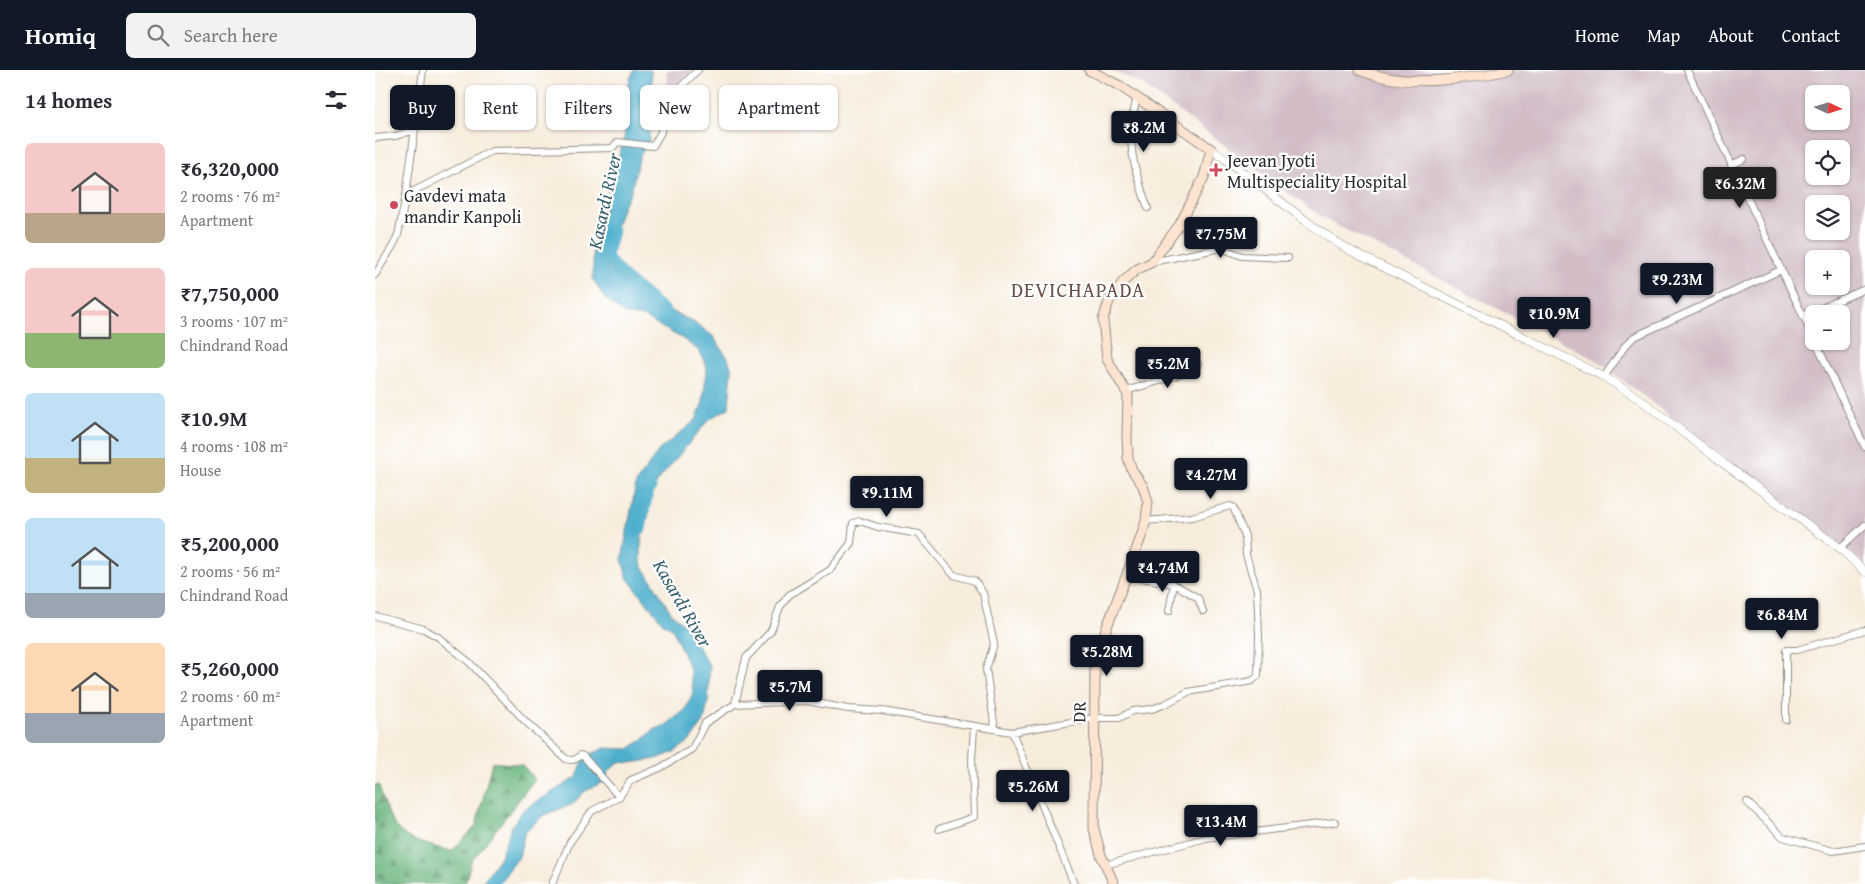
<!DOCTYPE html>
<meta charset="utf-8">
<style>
:root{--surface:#fff;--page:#f2f2f3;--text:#2b2b33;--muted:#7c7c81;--accent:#111827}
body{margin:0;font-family:"Gentium Book Plus",serif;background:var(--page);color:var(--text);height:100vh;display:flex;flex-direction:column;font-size:19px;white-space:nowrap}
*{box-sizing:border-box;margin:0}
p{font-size:16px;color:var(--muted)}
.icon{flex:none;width:28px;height:28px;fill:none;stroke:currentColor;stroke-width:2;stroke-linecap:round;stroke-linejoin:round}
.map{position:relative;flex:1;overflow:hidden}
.side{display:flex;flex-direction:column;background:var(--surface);width:375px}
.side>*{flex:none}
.banner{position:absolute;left:15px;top:15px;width:475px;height:45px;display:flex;gap:10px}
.needle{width:32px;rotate:94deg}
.controls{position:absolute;left:1430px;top:15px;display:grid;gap:10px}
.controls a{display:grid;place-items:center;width:45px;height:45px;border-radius:8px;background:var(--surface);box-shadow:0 1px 4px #0004;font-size:25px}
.price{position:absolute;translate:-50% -42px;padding:0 11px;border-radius:5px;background:var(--accent);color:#fff;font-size:16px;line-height:32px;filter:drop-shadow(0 1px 2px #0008)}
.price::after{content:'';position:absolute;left:50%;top:30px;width:15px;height:11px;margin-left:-8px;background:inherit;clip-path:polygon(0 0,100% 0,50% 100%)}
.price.selected{background:#222;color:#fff}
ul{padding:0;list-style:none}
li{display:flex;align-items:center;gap:15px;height:125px;padding:0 25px}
li span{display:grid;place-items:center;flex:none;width:140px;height:100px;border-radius:8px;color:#555}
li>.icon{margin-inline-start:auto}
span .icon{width:60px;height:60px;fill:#fffc;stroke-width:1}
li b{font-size:21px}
h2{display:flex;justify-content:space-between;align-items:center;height:60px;padding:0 25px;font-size:21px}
.pill{padding:0 18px;border-radius:8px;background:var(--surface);box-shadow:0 1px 4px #0004;font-size:18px;line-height:45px}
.pill.selected{background:var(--accent);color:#fff}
header{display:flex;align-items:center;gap:30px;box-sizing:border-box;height:70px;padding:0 25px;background:var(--accent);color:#fff}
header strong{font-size:24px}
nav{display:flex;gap:28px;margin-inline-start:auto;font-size:18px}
.search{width:350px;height:45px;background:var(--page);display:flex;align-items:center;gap:12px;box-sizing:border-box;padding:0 18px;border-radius:8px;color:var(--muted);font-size:19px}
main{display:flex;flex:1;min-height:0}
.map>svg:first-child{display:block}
.industrial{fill:#d2bdc7;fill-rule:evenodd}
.forest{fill:url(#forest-firs);stroke:#4a7054}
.water{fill:#4dafcc;stroke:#3c6d7c}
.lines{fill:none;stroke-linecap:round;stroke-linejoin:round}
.river{stroke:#4dafcc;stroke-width:11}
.minor-casing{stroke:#928c84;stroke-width:8}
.tertiary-casing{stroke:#928c84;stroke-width:9}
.secondary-casing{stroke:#928c84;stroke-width:11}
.minor{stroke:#fff;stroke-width:6}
.tertiary{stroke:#fff;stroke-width:8}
.secondary{stroke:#fde4d1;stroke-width:9}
.poi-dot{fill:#d1495b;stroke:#fff;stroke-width:2}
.labels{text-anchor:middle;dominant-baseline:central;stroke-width:4.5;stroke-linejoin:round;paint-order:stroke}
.poi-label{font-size:18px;fill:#2b2b2b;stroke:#fff;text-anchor:start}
.street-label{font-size:18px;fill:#2b2b2b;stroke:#fff}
.water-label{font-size:19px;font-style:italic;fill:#39606b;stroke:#fff}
.quarter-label{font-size:20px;letter-spacing:1px;fill:#6a4f47;stroke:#fff}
</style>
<header>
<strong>Homiq</strong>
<div class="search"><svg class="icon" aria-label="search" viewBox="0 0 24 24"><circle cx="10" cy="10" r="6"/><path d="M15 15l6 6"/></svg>Search here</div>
<nav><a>Home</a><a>Map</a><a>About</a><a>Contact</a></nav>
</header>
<main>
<section class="side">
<h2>14 homes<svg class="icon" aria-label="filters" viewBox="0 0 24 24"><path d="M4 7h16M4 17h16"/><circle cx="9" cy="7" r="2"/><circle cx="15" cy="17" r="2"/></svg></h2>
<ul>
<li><span style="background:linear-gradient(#f6c9c9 70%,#b9a48a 0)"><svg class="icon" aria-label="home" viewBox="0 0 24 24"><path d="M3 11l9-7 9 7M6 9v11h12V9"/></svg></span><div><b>₹6,320,000</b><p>2 rooms · 76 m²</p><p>Apartment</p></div></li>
<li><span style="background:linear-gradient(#f6c9c9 65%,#8fb573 0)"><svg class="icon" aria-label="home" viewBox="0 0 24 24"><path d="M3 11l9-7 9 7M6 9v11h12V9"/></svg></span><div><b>₹7,750,000</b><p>3 rooms · 107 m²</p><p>Chindrand Road</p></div></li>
<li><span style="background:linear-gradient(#bfe0f5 65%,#c2b280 0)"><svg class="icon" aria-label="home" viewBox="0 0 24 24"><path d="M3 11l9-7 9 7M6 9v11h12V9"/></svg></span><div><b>₹10.9M</b><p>4 rooms · 108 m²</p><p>House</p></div></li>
<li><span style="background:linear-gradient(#bfe0f5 75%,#9aa5b1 0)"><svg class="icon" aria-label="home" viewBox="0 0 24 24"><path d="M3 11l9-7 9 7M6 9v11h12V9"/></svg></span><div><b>₹5,200,000</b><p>2 rooms · 56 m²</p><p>Chindrand Road</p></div></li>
<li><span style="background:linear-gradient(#ffd9b3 70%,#9aa5b1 0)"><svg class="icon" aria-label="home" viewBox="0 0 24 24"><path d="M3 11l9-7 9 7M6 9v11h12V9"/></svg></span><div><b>₹5,260,000</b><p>2 rooms · 60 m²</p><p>Apartment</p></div></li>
</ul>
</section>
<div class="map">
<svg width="1490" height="814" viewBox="0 0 1490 814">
<defs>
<pattern id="forest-firs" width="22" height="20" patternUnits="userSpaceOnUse" patternTransform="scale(1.25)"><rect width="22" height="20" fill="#69b57e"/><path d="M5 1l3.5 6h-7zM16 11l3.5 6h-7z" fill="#579367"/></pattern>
</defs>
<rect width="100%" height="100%" fill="#fff"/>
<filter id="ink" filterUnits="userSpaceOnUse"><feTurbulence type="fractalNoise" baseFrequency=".02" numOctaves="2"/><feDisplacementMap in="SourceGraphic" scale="10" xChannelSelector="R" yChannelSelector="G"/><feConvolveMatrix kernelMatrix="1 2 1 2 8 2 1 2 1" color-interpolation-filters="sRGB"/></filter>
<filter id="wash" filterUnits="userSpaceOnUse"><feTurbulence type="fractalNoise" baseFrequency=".0096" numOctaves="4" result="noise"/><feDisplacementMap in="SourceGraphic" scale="20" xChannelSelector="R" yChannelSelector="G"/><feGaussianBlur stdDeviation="1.12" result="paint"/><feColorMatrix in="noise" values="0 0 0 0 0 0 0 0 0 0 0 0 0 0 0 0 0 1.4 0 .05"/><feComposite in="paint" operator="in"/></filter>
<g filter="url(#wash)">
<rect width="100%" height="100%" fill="#f8eddd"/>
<!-- industrial -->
<path class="industrial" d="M 291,0 L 319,0 L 294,22 Z
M 734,0 L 1490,0 L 1490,494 L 1221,290 L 946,147 L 764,12 ZM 1439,24 L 1466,24 L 1466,51 L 1439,51 ZM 1439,79 L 1466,79 L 1466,106 L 1439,106 ZM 1439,134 L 1466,134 L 1466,161 L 1439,161 ZM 1439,189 L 1466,189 L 1466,216 L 1439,216 ZM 1439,244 L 1466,244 L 1466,271 L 1439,271 Z"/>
<!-- forest -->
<path class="forest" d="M 117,692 L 147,695 L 160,709 L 96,792 L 90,814 L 0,814 L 0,715 L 4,715 C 19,768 27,769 77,781 L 101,756 Z"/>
<!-- water -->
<path class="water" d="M 259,0 L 276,0 L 277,29 L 274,71 L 265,86 L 255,124 L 248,135 L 236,172 L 228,187 L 233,199 L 245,209 L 277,231 L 322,254 L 338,266 L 353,288 L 357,300 L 354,338 L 336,348 L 330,354 L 281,413 L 269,433 L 266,479 L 266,493 L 297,544 L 309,554 L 335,596 L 333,632 L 329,652 L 314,672 L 299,682 L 282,689 L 255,693 L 244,692 L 234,701 L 230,711 L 209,722 L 198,734 L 169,745 L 150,761 L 144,787 L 123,814 L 106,814 L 126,785 L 136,757 L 148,740 L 202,707 L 209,687 L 230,678 L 254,679 L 270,668 L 278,660 L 291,655 L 310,640 L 318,623 L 315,600 L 297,558 L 288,553 L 252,508 L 247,489 L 261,413 L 284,380 L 321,350 L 328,332 L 332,297 L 324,281 L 308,269 L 268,247 L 251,245 L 230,229 L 218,209 L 218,179 L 249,68 C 254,46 248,20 259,0 Z"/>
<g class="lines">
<!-- river -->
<path class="river" d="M 238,161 L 231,187 L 250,208 L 290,241
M 266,459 L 273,421 L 276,417"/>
</g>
</g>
<g filter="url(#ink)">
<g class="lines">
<defs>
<path id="minor" d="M 1312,0 L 1439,269
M 762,28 C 759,40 755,53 756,66 C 756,90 765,116 773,138
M 0,68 L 21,66 L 40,60
M 1356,95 L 1369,89
M 31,125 L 117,81 L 237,78 L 243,72 L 278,76 L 286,62 L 290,32 L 323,0
M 777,192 L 846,178 L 867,186 L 913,188
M 0,205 L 19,174 L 23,165 L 31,125 L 48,0
M 1428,246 L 1490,219
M 1440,271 L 1490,377
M 1229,307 L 1250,276 L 1259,267 L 1406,200
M 752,321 C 776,312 802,309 823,294
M 1465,478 L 1490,455
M 752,505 L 799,514 L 823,528 L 828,541
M 794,541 L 799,514
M 0,546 L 49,559 L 63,567 L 94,592 L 151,652 L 191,689 C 198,691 200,690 206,685 L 209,687 L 244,727
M 360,634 L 371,588 L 396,561 L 405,537 L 414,525 L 455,500 L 476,473 L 478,453 L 485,451 L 503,457 L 544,464 L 576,502 L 579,505 L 600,511 L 608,523 L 619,574 L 611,599 L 620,659
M 1411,650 L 1411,580 L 1422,580 L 1490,560
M 637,662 L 699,814
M 1372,732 L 1408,767 L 1458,781 L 1490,776
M 564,759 L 599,747 L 597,690 L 599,657
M 730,795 L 831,768 L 960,752
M 177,814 L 195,772 L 217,741 L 244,727 L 256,710 L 285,698 L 317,679 L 330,653 L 360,634 L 432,631 L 473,639 L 507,641 L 637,662 L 720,648 L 744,648 L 758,641 L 777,639 L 788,635 L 813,622 L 877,611 L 883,606 L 884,565 L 882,520 L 871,485 L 870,466 L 858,437 L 855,436 L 817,447 L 771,451"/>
<path id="tertiary" d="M 836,79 C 884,112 927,152 976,181 L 1229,307 L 1266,330 L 1348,393 L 1465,478 L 1490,502"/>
<path id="secondary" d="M 714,0 L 745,16 L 836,79 L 829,107 L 805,154 L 777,192 L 761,200 L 748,212 L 734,231 L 728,250 L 732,289 L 753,325 L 752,367 L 753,388 L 757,400 L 768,416 L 773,432 L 771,451 L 766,467 L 724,578 L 720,596 L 719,759 L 726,785 L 739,814
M 985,0 C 1027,18 1090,10 1133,0"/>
</defs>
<!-- minor casing -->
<use href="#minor" class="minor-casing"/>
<!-- tertiary casing -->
<use href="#tertiary" class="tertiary-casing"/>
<!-- secondary casing -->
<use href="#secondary" class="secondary-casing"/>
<!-- minor -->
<use href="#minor" class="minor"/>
<!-- tertiary -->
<use href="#tertiary" class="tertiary"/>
<!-- secondary -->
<use href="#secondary" class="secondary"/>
</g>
</g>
<!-- markers -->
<g class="poi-dot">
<path d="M838.5 92.5h5v5h5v5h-5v5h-5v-5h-5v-5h5z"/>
<circle cx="19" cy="135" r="5"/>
</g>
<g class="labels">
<!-- poi labels -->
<g class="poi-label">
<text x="852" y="90">Jeevan Jyoti<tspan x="852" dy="21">Multispeciality Hospital</tspan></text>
<text x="29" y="125">Gavdevi mata<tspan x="29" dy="21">mandir Kanpoli</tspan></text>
</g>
<!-- street labels -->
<g class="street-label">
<text transform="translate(704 642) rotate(-89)">DR</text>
</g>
<!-- water labels -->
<g class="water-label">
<text transform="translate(229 131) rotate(-78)">Kasardi River</text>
<text transform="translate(308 533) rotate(60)">Kasardi River</text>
</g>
<!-- quarter labels -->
<g class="quarter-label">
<text x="703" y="219">DEVICHAPADA</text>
</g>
</g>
</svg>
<div class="controls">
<a><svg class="needle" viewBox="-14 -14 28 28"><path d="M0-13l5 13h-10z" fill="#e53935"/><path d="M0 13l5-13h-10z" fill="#7c7c81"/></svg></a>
<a><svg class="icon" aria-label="locate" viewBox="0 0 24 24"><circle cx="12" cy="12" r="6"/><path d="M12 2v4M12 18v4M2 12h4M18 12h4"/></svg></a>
<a><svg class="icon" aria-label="layers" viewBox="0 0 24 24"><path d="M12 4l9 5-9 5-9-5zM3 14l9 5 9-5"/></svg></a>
<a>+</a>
<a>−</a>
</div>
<b class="price" style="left:769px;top:83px">₹8.2M</b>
<b class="price selected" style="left:1365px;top:139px">₹6.32M</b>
<b class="price" style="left:846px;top:189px">₹7.75M</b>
<b class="price" style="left:1302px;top:235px">₹9.23M</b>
<b class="price" style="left:1179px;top:269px">₹10.9M</b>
<b class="price" style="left:793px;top:319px">₹5.2M</b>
<b class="price" style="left:836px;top:430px">₹4.27M</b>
<b class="price" style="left:512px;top:448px">₹9.11M</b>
<b class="price" style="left:788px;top:523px">₹4.74M</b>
<b class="price" style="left:1407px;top:570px">₹6.84M</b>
<b class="price" style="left:732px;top:607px">₹5.28M</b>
<b class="price" style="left:415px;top:642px">₹5.7M</b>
<b class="price" style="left:658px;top:742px">₹5.26M</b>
<b class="price" style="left:846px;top:777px">₹13.4M</b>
<div class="banner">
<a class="pill selected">Buy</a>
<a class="pill">Rent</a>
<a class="pill">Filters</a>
<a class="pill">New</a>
<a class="pill">Apartment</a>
</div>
</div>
</main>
